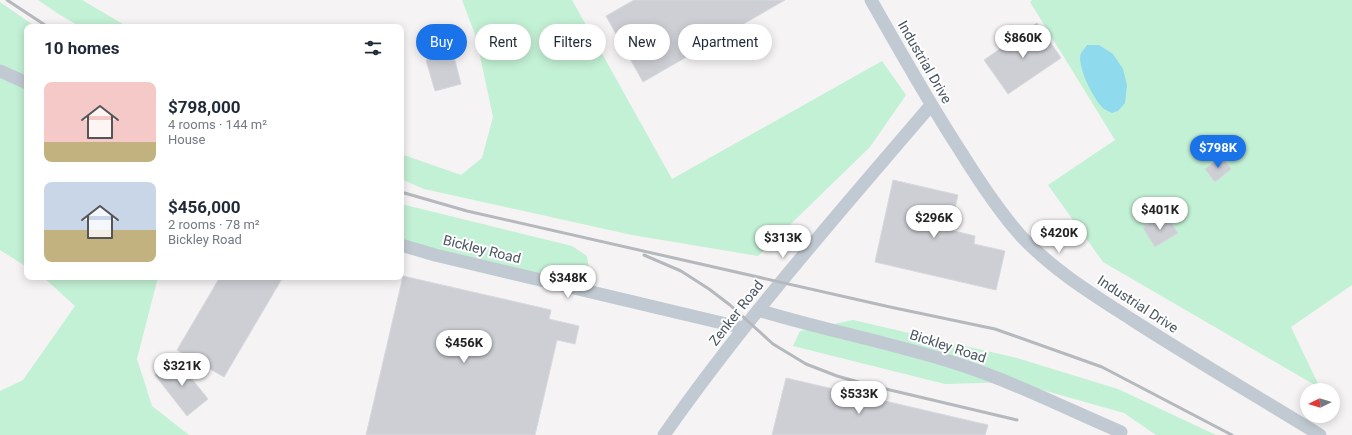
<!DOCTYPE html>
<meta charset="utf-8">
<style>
:root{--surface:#fff;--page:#f2f2f3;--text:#1f2937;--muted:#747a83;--accent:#1a73e8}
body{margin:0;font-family:Roboto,sans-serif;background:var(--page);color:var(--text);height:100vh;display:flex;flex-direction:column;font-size:15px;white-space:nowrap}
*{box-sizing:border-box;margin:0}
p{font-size:13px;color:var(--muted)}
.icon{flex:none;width:22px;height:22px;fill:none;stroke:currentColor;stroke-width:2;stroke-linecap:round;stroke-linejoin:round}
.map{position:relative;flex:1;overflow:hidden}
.sheet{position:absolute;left:24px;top:24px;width:380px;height:256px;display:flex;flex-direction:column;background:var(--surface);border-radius:8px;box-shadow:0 2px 10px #0003}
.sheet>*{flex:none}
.hud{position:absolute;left:416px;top:24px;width:380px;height:36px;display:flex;gap:8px}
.needle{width:26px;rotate:265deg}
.tools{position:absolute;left:1300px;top:383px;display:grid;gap:8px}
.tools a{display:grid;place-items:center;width:40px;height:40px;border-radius:50%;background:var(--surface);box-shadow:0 2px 10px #0003;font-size:20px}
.price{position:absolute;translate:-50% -34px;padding:0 9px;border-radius:14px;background:#fff;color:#222;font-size:13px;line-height:26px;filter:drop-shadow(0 1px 2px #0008)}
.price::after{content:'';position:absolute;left:50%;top:24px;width:12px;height:9px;margin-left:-6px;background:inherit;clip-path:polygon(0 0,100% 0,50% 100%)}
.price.active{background:var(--accent);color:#fff}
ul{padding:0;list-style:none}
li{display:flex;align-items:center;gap:12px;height:100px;padding:0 20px}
li span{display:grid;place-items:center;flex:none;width:112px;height:80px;border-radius:8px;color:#555}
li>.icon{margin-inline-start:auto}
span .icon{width:48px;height:48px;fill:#fffc;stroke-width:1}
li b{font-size:17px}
h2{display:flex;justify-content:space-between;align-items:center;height:48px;padding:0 20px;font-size:17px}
.chip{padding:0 14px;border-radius:18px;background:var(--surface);box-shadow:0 2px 10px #0003;font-size:14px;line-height:36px}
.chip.active{background:var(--accent);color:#fff}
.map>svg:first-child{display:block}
.green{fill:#c3f1d5}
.water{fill:#90daee}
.building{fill:#cdcfd5;stroke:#d7d9de}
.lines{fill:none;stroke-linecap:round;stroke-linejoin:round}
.minor{stroke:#c1cad2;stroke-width:13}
.rail{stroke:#b5b8bd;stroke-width:3}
.labels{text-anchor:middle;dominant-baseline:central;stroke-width:4;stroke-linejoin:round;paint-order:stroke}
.street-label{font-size:14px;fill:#4a5661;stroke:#fff}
</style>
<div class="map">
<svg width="1352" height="435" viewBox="0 0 1352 435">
<rect width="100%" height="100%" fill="#f5f3f3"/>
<!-- green -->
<path class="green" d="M 38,0 L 82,0 L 128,27 L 81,27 L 60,15 Z
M 462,0 L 572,0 L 672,179 L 882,61 L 906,95 L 870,147 L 758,256 L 632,235 L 424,189 L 401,179 L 401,154 L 461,175 L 482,158 L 493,117 L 476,37 Z
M 1032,0 L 1352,0 L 1352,285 L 1291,327 L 1320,388 L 1103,262 L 1048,185 L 1115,140 L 1030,2 Z
M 0,2 L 36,27 L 27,27 L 27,267 L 0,250 Z
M 401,204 L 572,246 L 587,256 L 589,270 L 560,285 L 401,245 Z
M 43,277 L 158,277 L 137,359 L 152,406 L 189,435 L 0,435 L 0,391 L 23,380 L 75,306 Z
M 853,320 L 1017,358 L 1118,389 L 1216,435 L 1156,435 L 1124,413 L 1014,382 L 945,384 L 793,346 L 800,331 Z"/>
<!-- water -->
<path class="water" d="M 1087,45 L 1099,45 L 1113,54 L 1123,69 L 1127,85 L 1125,103 L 1118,111 L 1112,113 C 1108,111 1103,109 1101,106 C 1093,97 1076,65 1081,53 C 1083,50 1085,48 1087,45 Z"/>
<!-- building -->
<path class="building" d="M 634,0 L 785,0 L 643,82 L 606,16 Z
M 1037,23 L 1061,58 L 1008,94 L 984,60 Z
M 453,53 L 461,84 L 435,91 L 426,60 Z
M 1222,156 L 1231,169 L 1215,182 L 1205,169 Z
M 893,180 L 958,195 L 950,230 L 975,236 L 974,244 L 1005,251 L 996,290 L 875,262 Z
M 1165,214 L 1178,233 L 1155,247 L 1143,228 Z
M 403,276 L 551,310 L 549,319 L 579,326 L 575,344 L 557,340 L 535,435 L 366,435 Z
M 220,277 L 283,277 L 224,377 L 177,350 Z
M 176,359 L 208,399 L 187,416 L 155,375 Z
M 786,378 L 988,425 L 985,435 L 772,435 Z"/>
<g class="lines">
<!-- minor -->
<path class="minor" d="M 871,0 C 900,51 929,103 961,152 C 979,181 998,210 1021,236 C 1054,271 1094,295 1134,321 C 1195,360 1258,397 1320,435
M 0,71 L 27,83
M 401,245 L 435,255 L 743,328
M 758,310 C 824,330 892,343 958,364 C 1014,382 1067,409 1121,432
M 664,435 C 745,319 839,213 931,105"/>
<!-- rail -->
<path class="rail" d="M 7,0 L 48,27
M 401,192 L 467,211 L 890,307 L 995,329 L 1102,367 L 1232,435
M 644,255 L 681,271 L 709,289 L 730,305 L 773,344 L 806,364 L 837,376 L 869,385 L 1017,420"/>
</g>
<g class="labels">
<!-- street labels -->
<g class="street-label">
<text transform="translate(925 62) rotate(60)">Industrial Drive</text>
<text transform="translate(482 249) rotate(14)">Bickley Road</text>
<text transform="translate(1138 304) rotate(33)">Industrial Drive</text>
<text transform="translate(736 313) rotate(-52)">Zenker Road</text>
<text transform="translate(948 346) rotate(18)">Bickley Road</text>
</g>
</g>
</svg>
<div class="tools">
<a><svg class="needle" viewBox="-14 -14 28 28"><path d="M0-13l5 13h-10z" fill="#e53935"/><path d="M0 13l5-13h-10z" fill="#747a83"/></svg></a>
</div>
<b class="price" style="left:1023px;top:59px">$860K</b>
<b class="price active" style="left:1218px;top:169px">$798K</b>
<b class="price" style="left:1160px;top:231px">$401K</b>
<b class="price" style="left:934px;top:239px">$296K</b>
<b class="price" style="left:1059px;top:254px">$420K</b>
<b class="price" style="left:783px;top:259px">$313K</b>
<b class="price" style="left:568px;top:299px">$348K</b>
<b class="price" style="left:464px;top:364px">$456K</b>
<b class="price" style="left:182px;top:387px">$321K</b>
<b class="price" style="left:859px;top:415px">$533K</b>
<div class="hud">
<a class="chip active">Buy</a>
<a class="chip">Rent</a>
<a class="chip">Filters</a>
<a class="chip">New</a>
<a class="chip">Apartment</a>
</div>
<section class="sheet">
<h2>10 homes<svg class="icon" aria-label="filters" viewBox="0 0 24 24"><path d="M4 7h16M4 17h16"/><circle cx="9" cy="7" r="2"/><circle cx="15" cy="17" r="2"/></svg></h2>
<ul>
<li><span style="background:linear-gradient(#f6c9c9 75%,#c2b280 0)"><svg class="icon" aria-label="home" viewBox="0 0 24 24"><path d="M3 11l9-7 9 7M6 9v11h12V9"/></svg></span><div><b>$798,000</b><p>4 rooms · 144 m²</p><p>House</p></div></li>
<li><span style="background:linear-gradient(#c9d6e8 60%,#c2b280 0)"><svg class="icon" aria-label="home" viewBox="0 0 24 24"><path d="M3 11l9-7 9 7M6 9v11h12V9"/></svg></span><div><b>$456,000</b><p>2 rooms · 78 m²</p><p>Bickley Road</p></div></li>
</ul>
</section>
</div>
